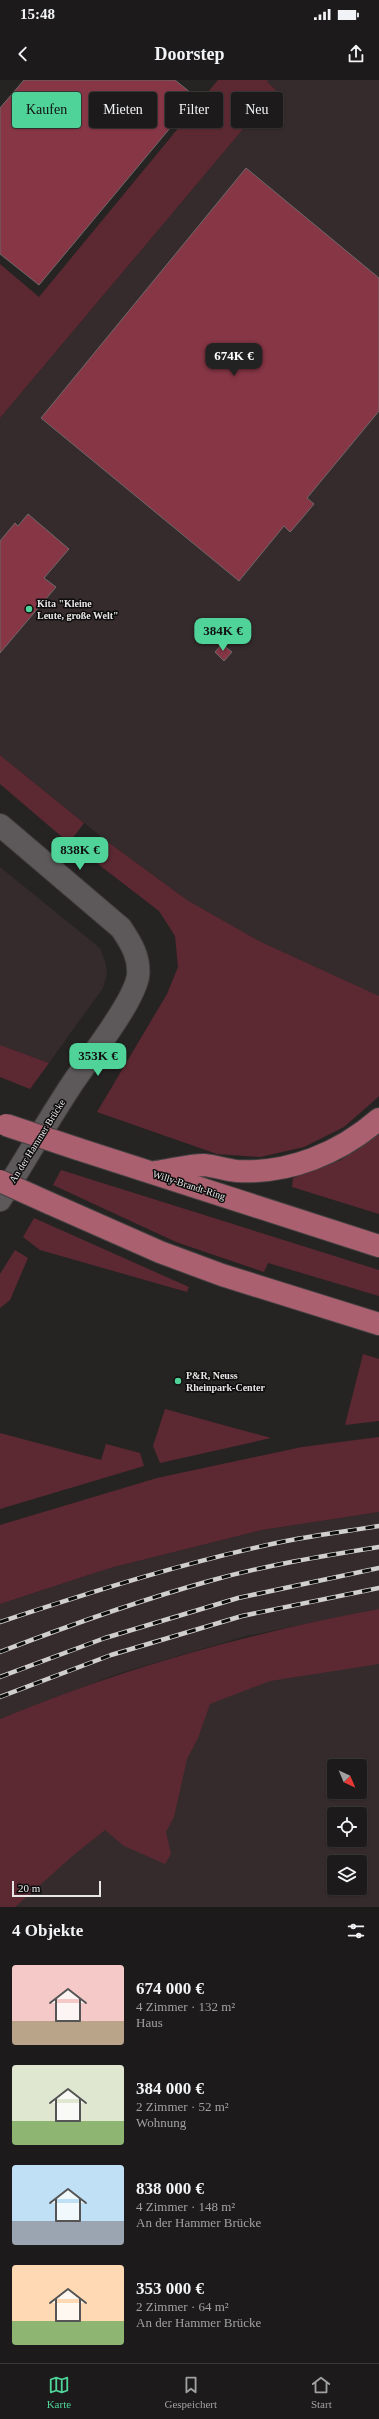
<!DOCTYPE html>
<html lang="de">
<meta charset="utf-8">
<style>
:root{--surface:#1c1a1a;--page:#252323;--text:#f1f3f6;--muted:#a0a1a2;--line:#3a3839;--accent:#4fd399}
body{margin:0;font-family:Georgia,serif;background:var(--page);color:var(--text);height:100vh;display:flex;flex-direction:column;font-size:15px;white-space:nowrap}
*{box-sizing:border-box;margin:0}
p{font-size:13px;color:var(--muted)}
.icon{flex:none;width:22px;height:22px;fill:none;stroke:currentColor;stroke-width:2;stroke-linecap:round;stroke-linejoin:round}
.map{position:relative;height:1827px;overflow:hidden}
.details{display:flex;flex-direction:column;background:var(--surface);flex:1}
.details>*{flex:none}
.guide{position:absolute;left:12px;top:12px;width:355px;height:36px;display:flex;gap:8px}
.needle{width:26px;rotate:136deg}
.controls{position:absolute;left:327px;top:1679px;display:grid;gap:8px}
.controls a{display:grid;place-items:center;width:40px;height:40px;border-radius:4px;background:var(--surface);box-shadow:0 1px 3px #0004,0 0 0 1px var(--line);font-size:20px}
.scale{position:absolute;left:12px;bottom:10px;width:89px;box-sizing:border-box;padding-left:4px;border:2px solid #e9e6e7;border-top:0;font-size:11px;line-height:14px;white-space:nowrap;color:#e9e6e7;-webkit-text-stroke:3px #0e0d0d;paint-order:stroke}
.price{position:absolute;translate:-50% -34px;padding:0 9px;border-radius:8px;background:var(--accent);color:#111;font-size:13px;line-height:26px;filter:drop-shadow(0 1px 2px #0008)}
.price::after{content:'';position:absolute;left:50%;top:24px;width:12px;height:9px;margin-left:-6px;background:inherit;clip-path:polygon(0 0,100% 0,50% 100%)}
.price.on{background:#222;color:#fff}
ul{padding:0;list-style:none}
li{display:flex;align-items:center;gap:12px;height:100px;padding:0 12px}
li span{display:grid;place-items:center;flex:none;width:112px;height:80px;border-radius:4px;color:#555}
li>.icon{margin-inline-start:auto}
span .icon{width:48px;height:48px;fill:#fffc;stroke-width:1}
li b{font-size:17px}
h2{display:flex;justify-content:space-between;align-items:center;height:48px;padding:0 12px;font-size:17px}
.chip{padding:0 14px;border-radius:4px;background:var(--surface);box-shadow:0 1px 3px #0004,0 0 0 1px var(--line);font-size:14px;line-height:36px}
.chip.on{background:var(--accent);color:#111}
.status{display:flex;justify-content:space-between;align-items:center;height:28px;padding:0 20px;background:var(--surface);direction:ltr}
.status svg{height:11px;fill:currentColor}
header{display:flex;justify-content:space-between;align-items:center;height:52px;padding:0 12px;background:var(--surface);font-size:18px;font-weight:700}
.menu{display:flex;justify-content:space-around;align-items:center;height:56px;border-top:1px solid var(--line);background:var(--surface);font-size:11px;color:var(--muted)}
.menu a{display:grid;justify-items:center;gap:2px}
.menu .on{color:var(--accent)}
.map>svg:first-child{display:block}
.built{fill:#352b2c;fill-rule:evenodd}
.green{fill:#5c2932}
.building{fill:#873646;stroke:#6d6969}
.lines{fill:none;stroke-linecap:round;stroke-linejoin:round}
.minor-casing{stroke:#434041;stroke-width:24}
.major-casing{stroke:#434041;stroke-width:24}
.minor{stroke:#5d595a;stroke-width:22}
.major{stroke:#aa606e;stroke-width:22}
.rail-casing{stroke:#d1cece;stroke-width:4.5}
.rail{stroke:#0e0d0d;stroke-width:3;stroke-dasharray:9;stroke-linecap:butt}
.major-bridge-casing{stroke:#434041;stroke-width:24;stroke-linecap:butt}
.major-bridge{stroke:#aa606e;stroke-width:22}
.poi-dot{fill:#4fd399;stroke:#0e0d0d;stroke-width:1.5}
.labels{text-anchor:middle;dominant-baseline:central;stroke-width:3;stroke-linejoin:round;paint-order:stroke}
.poi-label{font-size:10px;font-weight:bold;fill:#e9e6e7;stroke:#0e0d0d;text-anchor:start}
.street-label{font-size:10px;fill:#e9e6e7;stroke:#0e0d0d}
</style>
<div class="status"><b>15:48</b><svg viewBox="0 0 49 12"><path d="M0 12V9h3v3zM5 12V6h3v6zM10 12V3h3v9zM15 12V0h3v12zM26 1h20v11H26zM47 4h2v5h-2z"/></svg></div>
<header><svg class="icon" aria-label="back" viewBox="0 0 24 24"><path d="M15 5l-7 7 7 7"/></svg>Doorstep<svg class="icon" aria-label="share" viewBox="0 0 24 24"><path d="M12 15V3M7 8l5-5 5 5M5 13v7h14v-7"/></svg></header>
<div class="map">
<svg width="379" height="1827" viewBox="0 0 379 1827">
<rect width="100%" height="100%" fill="#262323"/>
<!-- built -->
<path class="built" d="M 268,0 L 379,0 L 379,917 L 261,862 L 187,820 L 108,762 L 0,675 L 0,338 L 276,10 L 266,2 Z
M 0,787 L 100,868 L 105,881 L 107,894 L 103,908 L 49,983 L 0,965 Z
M 379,1432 L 379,1529 L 246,1556 L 117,1594 L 0,1639 L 0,1524 L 110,1488 L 262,1450 Z
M 379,1566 L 379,1827 L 0,1827 L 0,1679 ZM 334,1686 L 360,1686 L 360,1712 L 334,1712 ZM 334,1734 L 360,1734 L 360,1760 L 334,1760 ZM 334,1782 L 360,1782 L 360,1808 L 334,1808 Z"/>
<!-- green -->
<path class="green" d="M 218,0 L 268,0 L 267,2 L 276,10 L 0,338 L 0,184 L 39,217 Z
M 0,675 L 84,743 L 69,763 L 0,704 Z
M 108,762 L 187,820 L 261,862 L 379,916 L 379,1016 L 376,1019 L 344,1047 L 304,1067 L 260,1077 L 217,1074 L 97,1032 L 167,914 L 178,887 L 175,856 L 159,831 L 94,781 Z
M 0,965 L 49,983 L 30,1009 L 0,997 Z
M 379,1053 L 379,1134 L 292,1107 L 293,1098 L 341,1080 Z
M 61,1090 L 379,1190 L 379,1216 L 268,1183 L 264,1192 L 176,1162 L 53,1105 Z
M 34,1138 L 189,1207 L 187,1212 L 40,1170 L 23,1157 Z
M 15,1170 L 28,1178 L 10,1220 L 0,1228 L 0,1194 Z
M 363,1274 L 379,1279 L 379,1341 L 345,1345 Z
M 165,1329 L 271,1358 L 160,1383 L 153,1366 Z
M 0,1353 L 101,1380 L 106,1364 L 140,1373 L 144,1386 L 0,1429 Z
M 379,1357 L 379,1432 L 262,1450 L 110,1488 L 0,1524 L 0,1445 L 157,1398 L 302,1367 Z
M 379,1529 L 379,1584 L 270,1601 L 210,1624 L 198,1658 L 187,1679 L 174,1737 L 166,1752 L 171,1774 L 165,1784 L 124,1766 L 105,1750 L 76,1773 L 15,1827 L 0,1827 L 0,1639 C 122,1588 249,1553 379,1529 Z"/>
<!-- building -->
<path class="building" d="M 24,0 L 175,0 L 196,17 L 39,205 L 0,174 L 0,28 Z
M 246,88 L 379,198 L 379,331 L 307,418 L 314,424 L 292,450 L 290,452 L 284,446 L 239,501 L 41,338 Z
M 28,434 L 69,469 L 44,498 L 56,507 L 0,573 L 0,461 L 15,443 L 18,446 Z
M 222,564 L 232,572 L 224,581 L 215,572 Z"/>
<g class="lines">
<defs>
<path id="minor" d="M 0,745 L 121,848 C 131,863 140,877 138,896 C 134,922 88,980 72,1004 C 47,1042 24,1082 0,1120"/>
<path id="major" d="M 78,1069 L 379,1166
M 156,1092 C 171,1090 189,1085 204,1085 C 215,1086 226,1090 237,1091 C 289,1094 340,1073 379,1039
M 49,1123 L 160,1172 L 222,1195 L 379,1244"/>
</defs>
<!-- minor casing -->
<use href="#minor" class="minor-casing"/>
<!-- major casing -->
<use href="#major" class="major-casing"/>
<!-- minor -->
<use href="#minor" class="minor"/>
<!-- major -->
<use href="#major" class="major"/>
<defs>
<path id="rail" d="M 0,1542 C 94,1511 189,1481 286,1461 C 317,1455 348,1451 379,1446
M 0,1572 C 70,1545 140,1520 213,1500 C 267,1485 323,1476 379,1467
M 0,1597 L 105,1558 L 238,1518 L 379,1488
M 0,1617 L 111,1575 L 242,1536 L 379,1508"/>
</defs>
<!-- rail casing -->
<use href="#rail" class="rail-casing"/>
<!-- rail -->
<use href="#rail" class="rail"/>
<defs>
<path id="major-bridge" d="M 6,1045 L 78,1069
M 0,1101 L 49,1123"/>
</defs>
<!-- major-bridge casing -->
<use href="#major-bridge" class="major-bridge-casing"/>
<!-- major-bridge -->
<use href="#major-bridge" class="major-bridge"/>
</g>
<!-- markers -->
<g class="poi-dot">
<circle cx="29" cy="529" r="4"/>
<circle cx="178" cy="1301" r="4"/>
</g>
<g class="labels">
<!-- poi labels -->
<g class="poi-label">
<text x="37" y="523">Kita "Kleine<tspan x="37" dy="12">Leute, große Welt"</tspan></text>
<text x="186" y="1295">P&amp;R, Neuss<tspan x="186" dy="12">Rheinpark-Center</tspan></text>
</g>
<!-- street labels -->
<g class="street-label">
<text transform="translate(37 1061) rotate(-58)">An der Hammer Brücke</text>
<text transform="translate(189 1105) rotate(18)">Willy-Brandt-Ring</text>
</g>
</g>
</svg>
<div class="controls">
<a><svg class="needle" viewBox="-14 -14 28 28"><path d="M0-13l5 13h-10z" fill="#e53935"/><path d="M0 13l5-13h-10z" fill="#a0a1a2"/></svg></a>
<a><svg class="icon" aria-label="locate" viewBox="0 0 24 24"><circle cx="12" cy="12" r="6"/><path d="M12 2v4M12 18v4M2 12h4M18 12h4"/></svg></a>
<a><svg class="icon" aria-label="layers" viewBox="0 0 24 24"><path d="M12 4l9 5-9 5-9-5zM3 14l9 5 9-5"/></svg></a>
</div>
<div class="scale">20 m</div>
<b class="price on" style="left:234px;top:297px">674K €</b>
<b class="price" style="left:223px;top:572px">384K €</b>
<b class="price" style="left:80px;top:791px">838K €</b>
<b class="price" style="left:98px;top:997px">353K €</b>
<div class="guide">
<a class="chip on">Kaufen</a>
<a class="chip">Mieten</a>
<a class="chip">Filter</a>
<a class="chip">Neu</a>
</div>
</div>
<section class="details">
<h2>4 Objekte<svg class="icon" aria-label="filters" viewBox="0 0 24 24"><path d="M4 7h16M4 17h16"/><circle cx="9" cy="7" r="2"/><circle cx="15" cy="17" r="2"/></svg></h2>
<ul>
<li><span style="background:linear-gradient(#f6c9c9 70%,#b9a48a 0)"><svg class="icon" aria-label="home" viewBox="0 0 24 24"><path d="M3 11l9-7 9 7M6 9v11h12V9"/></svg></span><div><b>674 000 €</b><p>4 Zimmer · 132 m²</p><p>Haus</p></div></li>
<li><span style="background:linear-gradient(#dfe7d0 70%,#8fb573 0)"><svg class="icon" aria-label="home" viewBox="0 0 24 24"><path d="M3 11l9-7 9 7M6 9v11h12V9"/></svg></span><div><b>384 000 €</b><p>2 Zimmer · 52 m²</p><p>Wohnung</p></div></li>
<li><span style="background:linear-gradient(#bfe0f5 70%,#9aa5b1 0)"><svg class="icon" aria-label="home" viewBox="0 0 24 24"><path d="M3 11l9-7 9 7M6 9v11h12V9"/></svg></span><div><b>838 000 €</b><p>4 Zimmer · 148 m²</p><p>An der Hammer Brücke</p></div></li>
<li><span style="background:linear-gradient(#ffd9b3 70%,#8fb573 0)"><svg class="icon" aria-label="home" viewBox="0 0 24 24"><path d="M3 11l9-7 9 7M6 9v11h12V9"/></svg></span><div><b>353 000 €</b><p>2 Zimmer · 64 m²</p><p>An der Hammer Brücke</p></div></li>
</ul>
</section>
<nav class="menu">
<a class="on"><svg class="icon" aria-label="map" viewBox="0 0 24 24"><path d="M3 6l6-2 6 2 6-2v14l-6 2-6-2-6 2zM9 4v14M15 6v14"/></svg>Karte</a>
<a><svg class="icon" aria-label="saved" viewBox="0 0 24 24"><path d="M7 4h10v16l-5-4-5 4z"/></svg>Gespeichert</a>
<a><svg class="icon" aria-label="home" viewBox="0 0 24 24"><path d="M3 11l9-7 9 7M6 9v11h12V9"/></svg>Start</a>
</nav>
